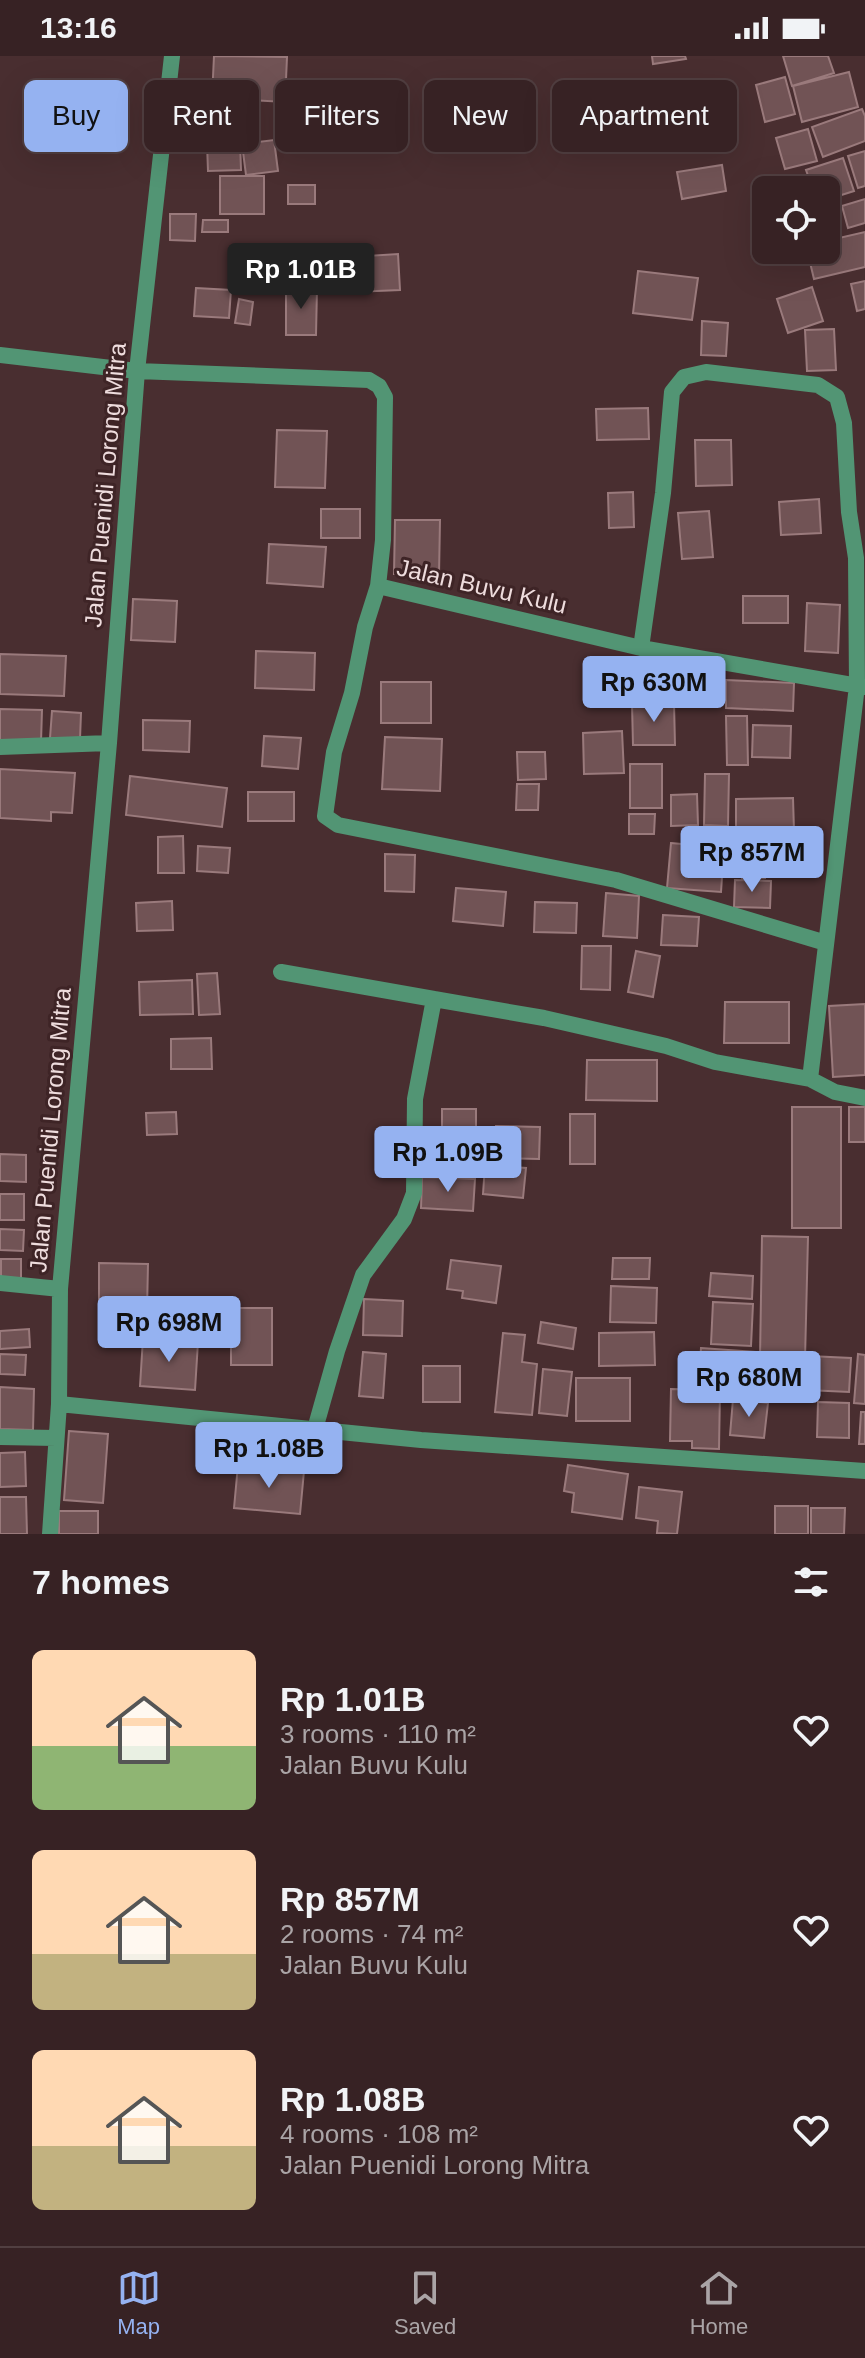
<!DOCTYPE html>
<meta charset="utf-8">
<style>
:root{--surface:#372224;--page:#422f31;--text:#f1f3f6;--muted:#aaa4a6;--line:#513f41;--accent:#95b2f1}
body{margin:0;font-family:Helvetica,sans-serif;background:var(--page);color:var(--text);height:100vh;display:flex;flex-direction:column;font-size:30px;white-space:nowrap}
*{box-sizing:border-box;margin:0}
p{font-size:26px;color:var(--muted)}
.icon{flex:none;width:44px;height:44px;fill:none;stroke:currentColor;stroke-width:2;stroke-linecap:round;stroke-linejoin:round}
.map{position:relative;height:1478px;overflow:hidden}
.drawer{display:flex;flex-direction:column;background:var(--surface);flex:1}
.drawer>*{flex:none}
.top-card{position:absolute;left:24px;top:24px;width:818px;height:72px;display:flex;gap:16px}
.controls{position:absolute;left:752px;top:120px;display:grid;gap:16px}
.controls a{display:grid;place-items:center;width:88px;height:88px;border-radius:12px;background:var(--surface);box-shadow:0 8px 32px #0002,0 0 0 2px var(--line);font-size:40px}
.price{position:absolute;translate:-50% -68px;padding:0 18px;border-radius:8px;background:var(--accent);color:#111;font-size:26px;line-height:52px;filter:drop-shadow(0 2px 4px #0008)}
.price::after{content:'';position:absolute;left:50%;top:48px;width:24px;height:18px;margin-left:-12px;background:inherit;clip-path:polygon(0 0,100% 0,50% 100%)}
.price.active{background:#222;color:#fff}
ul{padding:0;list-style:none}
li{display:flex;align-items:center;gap:24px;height:200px;padding:0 32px}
li span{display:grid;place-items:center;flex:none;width:224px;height:160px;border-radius:12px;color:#555}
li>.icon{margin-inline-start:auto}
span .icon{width:96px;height:96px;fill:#fffc;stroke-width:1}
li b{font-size:34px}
h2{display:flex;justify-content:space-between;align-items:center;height:96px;padding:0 32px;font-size:34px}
.pill{padding:0 28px;border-radius:12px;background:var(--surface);box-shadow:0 8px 32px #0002,0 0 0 2px var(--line);font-size:28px;line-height:72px}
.pill.active{background:var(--accent);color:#111}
.status{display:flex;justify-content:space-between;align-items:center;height:56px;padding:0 40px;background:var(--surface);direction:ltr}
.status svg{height:22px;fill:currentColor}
.menu{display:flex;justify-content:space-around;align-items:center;height:112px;border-top:2px solid var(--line);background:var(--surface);font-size:22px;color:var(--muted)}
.menu a{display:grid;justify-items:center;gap:4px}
.menu .active{color:var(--accent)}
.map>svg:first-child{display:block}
.building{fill:#715355;stroke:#9a7a7c;stroke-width:2}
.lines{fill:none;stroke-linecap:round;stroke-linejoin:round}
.minor{stroke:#529574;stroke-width:16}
.labels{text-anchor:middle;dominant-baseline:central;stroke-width:6;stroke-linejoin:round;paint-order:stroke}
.street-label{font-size:24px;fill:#eedcdd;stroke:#3e2426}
</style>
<div class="status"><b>13:16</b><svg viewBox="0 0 49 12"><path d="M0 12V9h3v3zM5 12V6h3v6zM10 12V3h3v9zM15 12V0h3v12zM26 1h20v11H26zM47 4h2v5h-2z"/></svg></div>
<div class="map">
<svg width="865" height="1478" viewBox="0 0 865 1478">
<rect width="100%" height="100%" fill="#492e30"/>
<!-- building -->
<path class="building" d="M 214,0 L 287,1 L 285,46 L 212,42 Z
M 652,0 L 685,0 L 686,3 L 653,8 Z
M 783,0 L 828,0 L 834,17 L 792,30 Z
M 849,16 L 858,51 L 802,66 L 793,30 Z
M 785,21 L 795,58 L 765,66 L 756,29 Z
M 210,50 L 242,58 L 238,80 L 205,73 Z
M 862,53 L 865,60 L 865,85 L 823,101 L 812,71 Z
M 808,73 L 817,105 L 785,113 L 776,82 Z
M 274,84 L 278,115 L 246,119 L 242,88 Z
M 240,86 L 241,114 L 208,115 L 207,87 Z
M 865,95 L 865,130 L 858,132 L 848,100 Z
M 843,102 L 854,135 L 826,144 L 826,134 L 813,134 L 806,114 Z
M 722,109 L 726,135 L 682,143 L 677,116 Z
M 220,120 L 264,120 L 264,158 L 220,158 Z
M 288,129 L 315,129 L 315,148 L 288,148 Z
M 865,143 L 865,167 L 848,172 L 842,150 Z
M 170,158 L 196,158 L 195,185 L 170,184 Z
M 203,164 L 228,164 L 228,176 L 202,176 Z
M 865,176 L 865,211 L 814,223 L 807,194 L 826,194 L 826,185 Z
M 398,198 L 400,234 L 353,236 L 351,201 Z
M 638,215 L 698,222 L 692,264 L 633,257 Z
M 865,225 L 865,253 L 857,255 L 851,228 Z
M 812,231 L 823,265 L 788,277 L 777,243 Z
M 196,232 L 231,234 L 229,262 L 194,260 Z
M 286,232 L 317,232 L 316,279 L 286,279 Z
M 239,243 L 253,246 L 250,269 L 235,267 Z
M 702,265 L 728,267 L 726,300 L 701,299 Z
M 834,273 L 836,314 L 807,315 L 805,274 Z
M 648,352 L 649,383 L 597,384 L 596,353 Z
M 277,374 L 327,375 L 325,432 L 275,431 Z
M 695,384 L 731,384 L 732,429 L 696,430 Z
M 633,436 L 634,471 L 609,472 L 608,437 Z
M 819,443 L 821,477 L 781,479 L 779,446 Z
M 321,453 L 360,453 L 360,482 L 321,482 Z
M 709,455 L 713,501 L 682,503 L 678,457 Z
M 395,464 L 440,464 L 439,519 L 394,518 Z
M 269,488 L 326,491 L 323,531 L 267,527 Z
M 743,540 L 788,540 L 788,567 L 743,567 Z
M 133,543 L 177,545 L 175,586 L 131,584 Z
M 807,547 L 840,549 L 838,597 L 805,595 Z
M 256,595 L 315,597 L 314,634 L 255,632 Z
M 0,598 L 66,600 L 64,640 L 0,638 Z
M 622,609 L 622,643 L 594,644 L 594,610 Z
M 715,621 L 716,651 L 694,651 L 693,622 Z
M 673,624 L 674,642 L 638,643 L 638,625 Z
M 726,624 L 794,627 L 793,655 L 726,652 Z
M 381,626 L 431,626 L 431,667 L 381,667 Z
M 674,647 L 675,689 L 633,689 L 632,648 Z
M 0,653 L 42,654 L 41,686 L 0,685 Z
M 52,655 L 81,657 L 80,683 L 50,682 Z
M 726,660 L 747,660 L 748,709 L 727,709 Z
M 143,664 L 190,665 L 189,696 L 143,694 Z
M 753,669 L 791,670 L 790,702 L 752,701 Z
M 622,675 L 624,717 L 584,718 L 583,677 Z
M 264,680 L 301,682 L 298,713 L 262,710 Z
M 385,681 L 442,683 L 440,735 L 382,733 Z
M 517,696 L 545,696 L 546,723 L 518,724 Z
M 630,708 L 662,708 L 662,752 L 630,752 Z
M 0,713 L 75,717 L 72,757 L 51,756 L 51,765 L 0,762 Z
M 705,718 L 729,718 L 728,770 L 704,769 Z
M 130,720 L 227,732 L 222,771 L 126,759 Z
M 517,728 L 539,728 L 538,754 L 516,754 Z
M 248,736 L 294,736 L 294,765 L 248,765 Z
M 697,738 L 698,769 L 671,770 L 671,739 Z
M 793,742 L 794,775 L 736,775 L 736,743 Z
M 629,758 L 655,758 L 654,778 L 629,778 Z
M 183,780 L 184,817 L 158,817 L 158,781 Z
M 671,787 L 724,792 L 721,836 L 667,832 Z
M 198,790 L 230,792 L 228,817 L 197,815 Z
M 741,795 L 764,795 L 765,822 L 742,823 Z
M 385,798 L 415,799 L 414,836 L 385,835 Z
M 735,824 L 771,825 L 770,852 L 734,851 Z
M 456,832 L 506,836 L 503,870 L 453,865 Z
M 606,837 L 639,840 L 637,882 L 603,880 Z
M 172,845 L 173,874 L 137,875 L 136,847 Z
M 535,846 L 577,847 L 576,877 L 534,876 Z
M 663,859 L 699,861 L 697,890 L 661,889 Z
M 582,890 L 611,890 L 610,934 L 581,933 Z
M 636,895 L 660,900 L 653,941 L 628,936 Z
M 217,917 L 220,958 L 199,959 L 197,918 Z
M 192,924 L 193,958 L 140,959 L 139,926 Z
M 725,946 L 789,946 L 789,987 L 724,987 Z
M 865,948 L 865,1019 L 833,1021 L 829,950 Z
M 211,982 L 212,1013 L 171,1013 L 171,983 Z
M 587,1004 L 657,1004 L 657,1045 L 586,1044 Z
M 792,1051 L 841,1051 L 841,1172 L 792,1172 Z
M 849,1051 L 865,1051 L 865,1086 L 849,1086 Z
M 442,1053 L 476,1053 L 476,1073 L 442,1072 Z
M 176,1056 L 177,1078 L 147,1079 L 146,1057 Z
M 570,1058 L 595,1058 L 595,1108 L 570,1108 Z
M 496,1070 L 540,1071 L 539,1103 L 495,1102 Z
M 0,1098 L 26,1099 L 26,1126 L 0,1125 Z
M 485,1109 L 526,1112 L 523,1142 L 483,1138 Z
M 422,1121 L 475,1123 L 473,1155 L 421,1152 Z
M 0,1138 L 24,1138 L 24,1164 L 0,1164 Z
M 0,1173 L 24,1174 L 23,1195 L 0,1194 Z
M 762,1180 L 808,1181 L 805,1303 L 760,1302 Z
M 613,1202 L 650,1202 L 649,1223 L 612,1223 Z
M 1,1203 L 21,1203 L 21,1230 L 1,1230 Z
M 451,1204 L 501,1210 L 496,1247 L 462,1242 L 463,1235 L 447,1233 Z
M 99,1207 L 148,1208 L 147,1254 L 99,1252 Z
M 711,1217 L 753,1220 L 752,1243 L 709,1240 Z
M 611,1230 L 657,1232 L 656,1267 L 610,1266 Z
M 364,1243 L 403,1245 L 402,1280 L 363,1279 Z
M 713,1246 L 753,1248 L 751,1290 L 711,1288 Z
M 231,1252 L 272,1252 L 272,1309 L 231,1309 Z
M 541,1266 L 576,1272 L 573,1293 L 538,1287 Z
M 29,1273 L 30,1291 L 0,1293 L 0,1275 Z
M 654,1276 L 655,1309 L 599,1310 L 599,1277 Z
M 503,1277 L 525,1279 L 522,1306 L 537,1308 L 532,1359 L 495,1356 Z
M 143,1282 L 198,1286 L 195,1334 L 140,1330 Z
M 701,1292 L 755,1296 L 752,1324 L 699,1320 Z
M 363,1296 L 386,1298 L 383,1342 L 359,1340 Z
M 0,1298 L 26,1299 L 25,1319 L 0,1318 Z
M 858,1298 L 865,1299 L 865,1348 L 854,1347 Z
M 809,1300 L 851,1302 L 849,1336 L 807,1334 Z
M 800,1308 L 802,1336 L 768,1338 L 766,1309 Z
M 423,1310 L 460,1310 L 460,1346 L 423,1346 Z
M 543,1313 L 572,1316 L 567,1360 L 539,1357 Z
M 576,1322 L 630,1322 L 630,1365 L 576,1365 Z
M 0,1331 L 34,1333 L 33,1374 L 0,1373 Z
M 671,1333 L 720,1334 L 719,1393 L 692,1392 L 692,1385 L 670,1385 Z
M 733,1343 L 768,1347 L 764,1382 L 730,1379 Z
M 818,1346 L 849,1347 L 849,1382 L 817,1381 Z
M 861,1356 L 865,1356 L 865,1388 L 859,1388 Z
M 69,1375 L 108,1378 L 103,1447 L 64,1444 Z
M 25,1396 L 26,1430 L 0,1431 L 0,1397 Z
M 238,1409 L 304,1415 L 300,1458 L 234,1452 Z
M 568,1409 L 628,1418 L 622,1463 L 572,1456 L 574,1437 L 564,1435 Z
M 639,1431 L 682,1436 L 677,1478 L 657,1477 L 658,1465 L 636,1462 Z
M 0,1441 L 26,1441 L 27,1478 L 0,1478 Z
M 775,1450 L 808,1450 L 808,1478 L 775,1478 Z
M 811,1452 L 845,1452 L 844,1478 L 811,1478 Z
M 59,1455 L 98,1455 L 98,1478 L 59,1478 Z"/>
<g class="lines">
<!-- minor -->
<path class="minor" d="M 172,0 L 137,315 L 109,687 L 60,1233 L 59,1348 L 421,1384 L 865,1415
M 0,299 L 137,315 L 369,324 L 379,330 L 385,341 L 383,484 L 378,530 L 641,592 L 865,631
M 378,530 L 365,571 L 352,637 L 334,696 L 325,760 L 338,769 L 616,824 L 826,887
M 641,592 L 663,437 L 672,336 L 684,321 L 706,316 L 818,329 L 837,341 L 844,367 L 849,456 L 856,502 L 857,630 L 810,1023 L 835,1036 L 865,1042
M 0,691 L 109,687
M 281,916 L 434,943
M 0,1227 L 60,1233
M 315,1373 L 337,1295 L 363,1219 L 404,1163 L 414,1137 L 415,1043 L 434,943 L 544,962 L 666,990 L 715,1006 L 810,1023
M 0,1381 L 56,1382
M 50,1478 L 59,1348"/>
</g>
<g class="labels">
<!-- street labels -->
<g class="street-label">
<text transform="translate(105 429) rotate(-85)">Jalan Puenidi Lorong Mitra</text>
<text transform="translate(482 530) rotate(13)">Jalan Buvu Kulu</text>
<text transform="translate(50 1074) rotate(-85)">Jalan Puenidi Lorong Mitra</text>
</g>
</g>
</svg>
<div class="controls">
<a><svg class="icon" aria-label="locate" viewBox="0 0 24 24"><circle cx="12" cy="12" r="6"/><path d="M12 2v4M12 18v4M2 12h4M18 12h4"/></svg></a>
</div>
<b class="price active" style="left:301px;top:255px">Rp 1.01B</b>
<b class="price" style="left:654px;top:668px">Rp 630M</b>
<b class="price" style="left:752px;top:838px">Rp 857M</b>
<b class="price" style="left:448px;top:1138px">Rp 1.09B</b>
<b class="price" style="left:169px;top:1308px">Rp 698M</b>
<b class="price" style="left:749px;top:1363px">Rp 680M</b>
<b class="price" style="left:269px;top:1434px">Rp 1.08B</b>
<div class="top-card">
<a class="pill active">Buy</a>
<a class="pill">Rent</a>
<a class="pill">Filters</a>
<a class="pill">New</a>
<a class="pill">Apartment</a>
</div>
</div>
<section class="drawer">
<h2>7 homes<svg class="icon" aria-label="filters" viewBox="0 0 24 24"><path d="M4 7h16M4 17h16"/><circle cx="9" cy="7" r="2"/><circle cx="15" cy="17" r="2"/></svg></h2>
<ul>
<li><span style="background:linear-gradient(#ffd9b3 60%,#8fb573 0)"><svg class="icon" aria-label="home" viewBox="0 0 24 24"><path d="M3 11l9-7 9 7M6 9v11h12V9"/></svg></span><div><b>Rp 1.01B</b><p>3 rooms · 110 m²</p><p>Jalan Buvu Kulu</p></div><svg class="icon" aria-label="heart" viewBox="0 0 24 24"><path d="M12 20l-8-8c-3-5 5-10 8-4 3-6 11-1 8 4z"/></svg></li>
<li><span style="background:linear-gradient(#ffd9b3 65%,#c2b280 0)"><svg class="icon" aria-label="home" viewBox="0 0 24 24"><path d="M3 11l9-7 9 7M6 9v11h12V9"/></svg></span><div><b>Rp 857M</b><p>2 rooms · 74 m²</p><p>Jalan Buvu Kulu</p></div><svg class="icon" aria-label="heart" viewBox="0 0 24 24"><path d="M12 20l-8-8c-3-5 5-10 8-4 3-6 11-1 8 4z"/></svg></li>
<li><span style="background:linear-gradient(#ffd9b3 60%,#c2b280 0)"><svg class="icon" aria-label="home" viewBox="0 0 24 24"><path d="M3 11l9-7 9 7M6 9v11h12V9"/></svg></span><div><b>Rp 1.08B</b><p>4 rooms · 108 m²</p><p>Jalan Puenidi Lorong Mitra</p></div><svg class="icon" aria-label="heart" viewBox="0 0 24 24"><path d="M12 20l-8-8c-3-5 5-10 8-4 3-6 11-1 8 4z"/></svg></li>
</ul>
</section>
<nav class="menu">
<a class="active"><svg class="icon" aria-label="map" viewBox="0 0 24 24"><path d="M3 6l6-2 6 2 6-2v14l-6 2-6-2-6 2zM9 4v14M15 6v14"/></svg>Map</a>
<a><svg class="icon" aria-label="saved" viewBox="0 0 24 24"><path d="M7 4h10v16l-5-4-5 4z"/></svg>Saved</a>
<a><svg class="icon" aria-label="home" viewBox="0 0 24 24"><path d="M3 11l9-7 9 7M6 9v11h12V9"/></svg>Home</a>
</nav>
